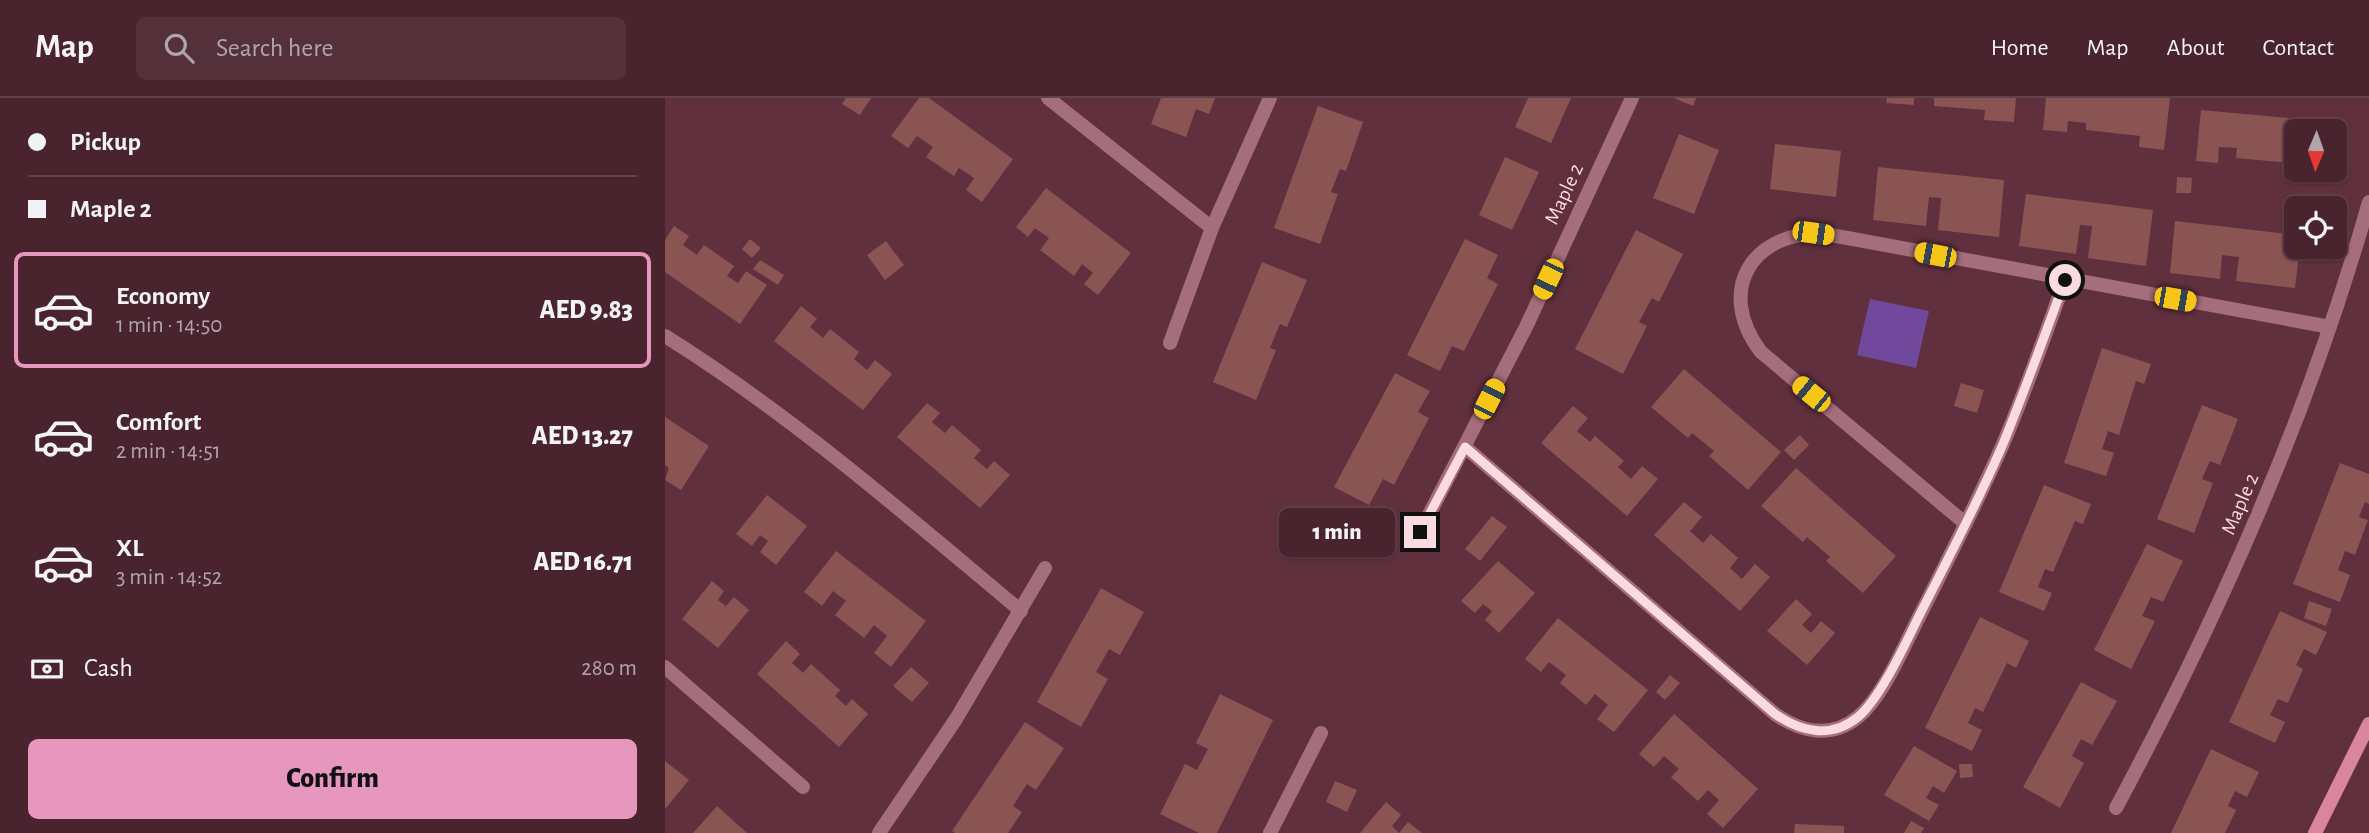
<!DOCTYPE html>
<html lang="en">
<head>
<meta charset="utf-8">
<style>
	body { margin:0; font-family:"Alegreya Sans",sans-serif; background:#53303a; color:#f1f3f6; height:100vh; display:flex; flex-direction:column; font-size:26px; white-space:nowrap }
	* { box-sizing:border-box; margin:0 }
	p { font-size:23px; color:#b1a4aa }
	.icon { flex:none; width:38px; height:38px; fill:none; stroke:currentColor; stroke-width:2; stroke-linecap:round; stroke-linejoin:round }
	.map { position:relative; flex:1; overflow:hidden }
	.details { display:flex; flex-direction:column; background:#49242e; width:665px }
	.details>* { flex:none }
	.guide { display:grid; align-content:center; height:154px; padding:0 28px; background:#49242e }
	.needle { width:46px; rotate:182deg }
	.fabs { position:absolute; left:1619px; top:21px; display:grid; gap:14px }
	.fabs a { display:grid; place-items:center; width:63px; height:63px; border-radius:10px; background:#49242e; box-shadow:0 2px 5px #0004,0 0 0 2px #61414a; font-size:35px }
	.end { position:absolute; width:32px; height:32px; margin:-16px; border:9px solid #fadbe1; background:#111; box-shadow:0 0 0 4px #111 }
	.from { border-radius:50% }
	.bubble { position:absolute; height:49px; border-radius:10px; background:#49242e; box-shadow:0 2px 5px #0004,0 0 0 2px #61414a; font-size:23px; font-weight:800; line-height:49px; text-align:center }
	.car { position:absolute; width:21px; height:42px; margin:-21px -10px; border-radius:9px; box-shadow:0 0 5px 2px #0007; background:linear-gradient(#f5c518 24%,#345 0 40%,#f5c518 0 76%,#345 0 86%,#f5c518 0) }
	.guide b { display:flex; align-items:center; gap:24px; height:66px; font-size:26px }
	.guide b+b { border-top:2px solid #61414a }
	.guide i { width:18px; height:18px; background:#f1f3f6 }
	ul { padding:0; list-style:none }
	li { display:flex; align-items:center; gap:21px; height:116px; margin:0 14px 10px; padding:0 14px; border:4px solid transparent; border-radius:10px }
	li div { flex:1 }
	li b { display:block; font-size:26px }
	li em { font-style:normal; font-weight:800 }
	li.active { border-color:#e797bd }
	li>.icon { width:63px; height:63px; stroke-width:1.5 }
	.pay { display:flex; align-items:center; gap:18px; height:77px; padding:0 28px; font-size:26px }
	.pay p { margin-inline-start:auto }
	.primary-button { display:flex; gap:14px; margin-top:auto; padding:14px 28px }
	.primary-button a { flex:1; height:80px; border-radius:10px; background:#e797bd; color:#111; font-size:28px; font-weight:800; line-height:80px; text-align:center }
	header { display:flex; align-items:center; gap:42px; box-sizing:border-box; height:98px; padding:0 35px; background:#49242e; border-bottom:2px solid #61414a }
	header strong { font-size:33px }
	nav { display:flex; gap:38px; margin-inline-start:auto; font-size:24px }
	.search { width:490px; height:63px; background:#53303a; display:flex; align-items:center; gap:18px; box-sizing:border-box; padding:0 24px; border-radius:10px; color:#b1a4aa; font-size:26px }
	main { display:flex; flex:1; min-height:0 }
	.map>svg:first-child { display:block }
	.green { fill:#70499d }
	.building { fill:#895451 }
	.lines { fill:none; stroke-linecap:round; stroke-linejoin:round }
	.street { stroke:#a56e7c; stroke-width:14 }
	.secondary { stroke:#db859c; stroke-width:14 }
	.route { stroke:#fadbe1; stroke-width:9 }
	.labels { text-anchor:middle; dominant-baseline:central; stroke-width:7; stroke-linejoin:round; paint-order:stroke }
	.street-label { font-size:21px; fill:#fadbe1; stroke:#61303e }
</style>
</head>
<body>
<header>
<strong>Map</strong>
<div class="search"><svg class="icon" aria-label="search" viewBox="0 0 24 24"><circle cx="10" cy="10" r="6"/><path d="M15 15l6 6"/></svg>Search here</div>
<nav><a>Home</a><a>Map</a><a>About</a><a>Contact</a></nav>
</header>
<main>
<section class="details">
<div class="guide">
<b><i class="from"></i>Pickup</b>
<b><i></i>Maple 2</b>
</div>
<ul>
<li class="active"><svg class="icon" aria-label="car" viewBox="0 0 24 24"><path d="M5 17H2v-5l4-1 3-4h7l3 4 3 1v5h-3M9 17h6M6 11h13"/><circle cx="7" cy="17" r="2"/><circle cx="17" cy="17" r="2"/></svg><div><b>Economy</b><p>1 min · 14:50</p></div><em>AED 9.83</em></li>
<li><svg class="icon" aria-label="car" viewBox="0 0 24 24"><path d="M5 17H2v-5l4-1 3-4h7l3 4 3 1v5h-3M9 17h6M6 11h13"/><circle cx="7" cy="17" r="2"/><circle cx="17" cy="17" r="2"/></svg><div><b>Comfort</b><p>2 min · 14:51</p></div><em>AED 13.27</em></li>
<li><svg class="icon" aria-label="car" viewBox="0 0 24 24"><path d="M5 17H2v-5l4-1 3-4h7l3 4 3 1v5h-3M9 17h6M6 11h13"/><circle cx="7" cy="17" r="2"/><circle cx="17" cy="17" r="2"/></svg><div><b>XL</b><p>3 min · 14:52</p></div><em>AED 16.71</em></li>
</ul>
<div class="pay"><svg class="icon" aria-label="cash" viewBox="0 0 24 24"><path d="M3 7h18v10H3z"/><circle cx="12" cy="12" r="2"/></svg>Cash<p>280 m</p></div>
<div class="primary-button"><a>Confirm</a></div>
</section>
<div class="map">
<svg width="1704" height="735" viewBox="0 0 1704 735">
	<rect width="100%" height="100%" fill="#61303e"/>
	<path class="green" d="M1205 201 1264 213 1251 270 1192 257Z"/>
	<path class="building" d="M181 0H206L195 17 177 6Z
		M254 0H264L348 61 317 104 301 92 309 80 294 70 289 78 261 59 268 49 252 38 243 50 226 38Z
		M496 0H550L544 16 531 11 521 39 486 26Z
		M863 0H906L886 45 850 29Z
		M1009 0H1031L1028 8Z
		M1222 0H1249V7L1221 5Z
		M1269 0H1351L1349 24 1319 22 1320 12 1269 8Z
		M1381 0H1505L1499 52 1474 49 1475 38 1421 32V25L1403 23 1402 34 1378 32Z
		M653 8 698 24 681 73 675 71 666 94 673 96 655 146 609 130Z
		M1536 12 1655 23 1654 33H1631V72H1651L1650 79 1626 77 1627 65 1571 60 1572 50 1554 49 1553 65 1531 63Z
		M1014 36 1054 52 1029 116 988 100Z
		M1110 46 1176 53 1171 99 1105 91Z
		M840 59 874 74 847 132 814 117Z
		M1213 69 1339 82 1334 139 1273 132 1276 100 1264 99 1261 128 1208 122Z
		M1512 79 1527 80 1526 95H1511Z
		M381 90 466 155 433 197 419 186 428 175 417 166 409 178 375 152 384 140 370 130 363 139 351 129Z
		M1361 96 1488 112 1481 168 1423 160 1427 128 1415 127 1411 156 1354 148Z
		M1510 123 1631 137V149H1635L1630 190 1571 183 1574 159 1557 157 1555 181 1505 175Z
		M9 128 24 138 18 147 32 157 39 147 69 168 62 178 73 185 81 173 102 187 75 226 0 174V142Z
		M971 132 1018 156 994 204 987 200 974 224 982 228 958 276 910 251Z
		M85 141 96 150 87 160 77 151Z
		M800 141 833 157 822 180 833 186 799 253 787 248 775 273 742 257Z
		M221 143 239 167 220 182 202 157Z
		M95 162 119 177 113 187 88 171Z
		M597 164 642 182 622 229 615 226 605 250 611 252 591 302 548 284Z
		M136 208 152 221 145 229 158 240 165 231 194 254 189 261 202 272 210 262 227 276 198 312 109 243Z
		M1437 250 1486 266 1479 286 1471 283 1454 337 1443 333 1437 351 1449 355 1441 378 1399 365Z
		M1019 271 1116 354 1083 392 1044 358 1049 353 1027 335 1023 340 986 309Z
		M730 275 765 293 753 314 764 320 729 387 718 381 704 407 669 389Z
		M1296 285 1319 292 1312 315 1289 308Z
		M262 305 275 315 267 324 280 335 287 327 316 352 309 360 322 371 329 363 345 377 315 410 232 339Z
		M1537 307 1573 321 1555 367 1545 363 1537 381 1548 385 1529 435 1492 421Z
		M908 308 923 320 912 333 925 344 930 338 959 363 953 369 966 381 977 368 993 381 962 418 876 345Z
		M0 319 44 348 16 392 0 382 4 370 0 367Z
		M1135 337 1144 347 1129 362 1119 352Z
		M1675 365 1704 376V406L1700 404 1694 419 1703 422 1690 457 1680 453 1673 472 1685 477 1675 504 1628 486Z
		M1131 370 1231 458 1198 495 1161 463 1165 459 1142 439 1138 444 1096 408Z
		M1379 387 1426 406 1418 426 1410 423 1388 474 1380 471 1373 489 1387 495 1379 513 1334 494Z
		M102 397 142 428 111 467 95 454 103 443 95 437 87 448 71 436Z
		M1019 404 1037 419 1025 433 1038 445 1046 436 1073 460 1065 470 1077 481 1090 466 1105 479 1075 513 989 437Z
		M827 418 842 429 815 463 800 451Z
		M1482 446 1518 463 1498 504 1486 499 1477 518 1490 523 1466 571 1429 552Z
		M171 453 261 523 226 569 209 555 222 538 209 527 199 540 170 517 181 503 168 493 157 508 139 494Z
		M833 463 870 495 834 535 820 522 827 513 818 506 810 515 796 503Z
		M47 483 59 493 53 502 61 508 69 499 84 512 53 550 17 521Z
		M436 490 479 514 455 557 444 551 431 574 443 581 416 629 372 604Z
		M1131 501 1147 516 1137 527 1146 535 1156 523 1170 535 1142 567 1102 533Z
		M1644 503 1667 511 1661 528 1639 520Z
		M1615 513 1662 534 1651 557 1639 551 1631 567 1638 571 1623 605 1613 601 1605 617 1620 624 1610 645 1564 624Z
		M1315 519 1364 543 1351 570 1342 565 1318 614 1310 610 1303 625 1317 632 1307 653 1260 630Z
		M893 520 983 592 949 634 932 621 943 607 930 596 921 607 895 585 901 577 884 564 876 574 860 561Z
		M121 543 135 556 127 565 138 575 146 566 175 592 170 598 181 608 187 601 203 616 174 649 92 576Z
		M246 569 264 585 247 604 228 588Z
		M1005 577 1015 585 1000 602 991 594Z
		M1416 584 1452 603 1427 647 1416 641 1407 658 1419 665 1395 710 1358 689Z
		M555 596 608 622 552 735H534L495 716 520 666 532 672 543 651 531 645Z
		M1009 616 1093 691 1058 730 1042 716 1054 702 1043 692 1033 703 1006 679 1014 671 999 658 989 669 974 656Z
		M360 624 399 650 371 692 362 686 348 708 357 714 343 735H290L287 733Z
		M1249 648 1292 673 1279 695 1268 688 1261 700 1274 707 1264 723 1219 697Z
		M1546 651 1594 674 1582 699 1570 693 1563 708 1571 712 1560 735H1506Z
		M0 663 24 682 0 711Z
		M1294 666H1307L1308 679 1295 680Z
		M670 683 692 692 682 714 661 704Z
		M721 704 736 717 727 728 734 735 743 724 757 735H695Z
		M52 708 82 735H28Z
		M1246 723 1259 730 1256 735H1239Z
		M1130 726 1179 728V735H1129Z"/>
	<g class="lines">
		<path class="street" d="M383 0 547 130
			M0 238C128 318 241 417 356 513
			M505 245 547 130 605 0
			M800 349 1110 616C1136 634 1166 641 1193 619 1218 599 1239 548 1254 519 1283 462 1312 405 1338 346 1361 292 1380 237 1400 182
			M1301 426 1096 254C1048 191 1090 128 1166 137L1665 229
			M755 434 861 229 967 0
			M0 569 138 689
			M1451 710C1555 516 1644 316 1704 104
			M214 735 291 621 380 470
			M605 735 656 635"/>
		<path class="secondary" d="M1650 735 1704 626"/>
	</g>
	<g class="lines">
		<path class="route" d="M755 434 800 349 1110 616C1136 634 1166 641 1193 619 1216 600 1242 542 1256 514 1284 459 1313 404 1338 346 1360 292 1380 237 1400 182"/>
	</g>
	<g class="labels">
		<g class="street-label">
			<text transform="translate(899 96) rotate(-65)">Maple 2</text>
			<text transform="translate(1575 406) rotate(-67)">Maple 2</text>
		</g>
	</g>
</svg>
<div class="fabs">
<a><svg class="needle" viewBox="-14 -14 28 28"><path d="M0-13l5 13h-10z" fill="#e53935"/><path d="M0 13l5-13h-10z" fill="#b1a4aa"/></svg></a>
<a><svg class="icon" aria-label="locate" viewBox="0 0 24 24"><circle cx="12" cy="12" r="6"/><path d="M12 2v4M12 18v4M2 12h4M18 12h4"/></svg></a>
</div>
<i class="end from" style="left:1400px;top:182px"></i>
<i class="end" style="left:755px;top:434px"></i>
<div class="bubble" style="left:614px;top:410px;width:116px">1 min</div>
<i class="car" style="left:1148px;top:135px;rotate:98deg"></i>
<i class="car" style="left:1270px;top:157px;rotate:281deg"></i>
<i class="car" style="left:883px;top:181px;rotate:205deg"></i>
<i class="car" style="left:1510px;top:201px;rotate:100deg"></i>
<i class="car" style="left:1146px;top:296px;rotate:309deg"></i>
<i class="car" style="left:824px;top:301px;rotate:27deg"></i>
</div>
</main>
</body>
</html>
